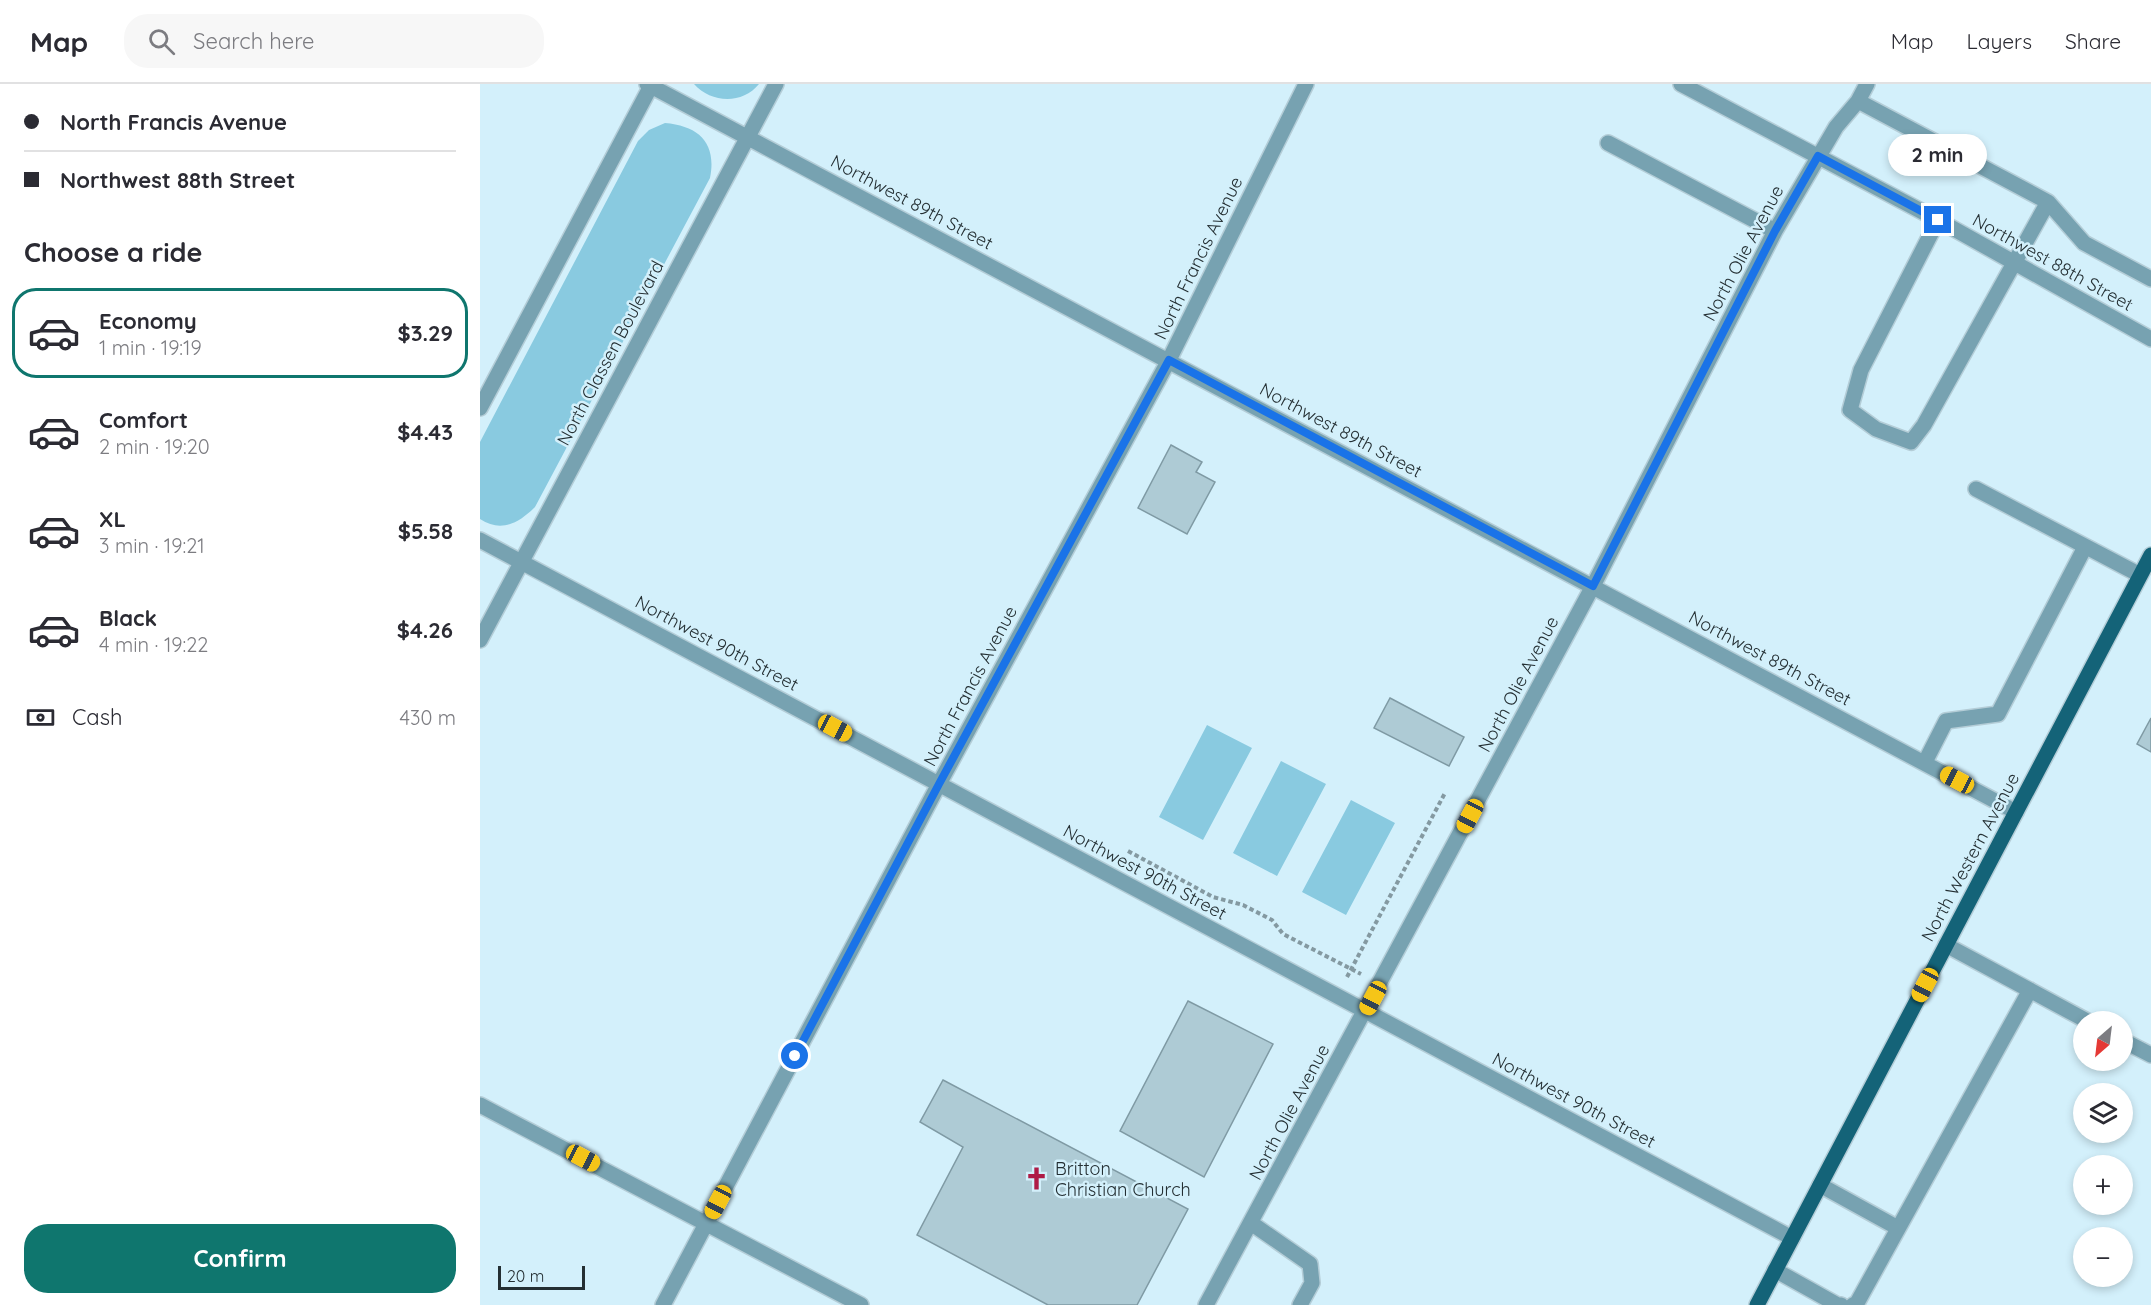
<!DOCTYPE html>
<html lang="en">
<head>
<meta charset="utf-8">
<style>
	body { margin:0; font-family:Quicksand,sans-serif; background:#f7f7f7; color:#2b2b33; height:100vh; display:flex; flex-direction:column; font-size:22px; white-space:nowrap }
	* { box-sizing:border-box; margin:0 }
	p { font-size:20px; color:#7c7c81 }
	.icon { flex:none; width:33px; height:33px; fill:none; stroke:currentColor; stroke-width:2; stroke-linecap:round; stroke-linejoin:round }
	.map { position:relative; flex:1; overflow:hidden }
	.details { display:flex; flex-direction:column; background:#fff; width:480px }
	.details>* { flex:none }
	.banner { display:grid; align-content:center; height:132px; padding:0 24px; background:#fff }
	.needle { width:39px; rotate:208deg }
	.tools { position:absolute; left:1593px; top:927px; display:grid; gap:12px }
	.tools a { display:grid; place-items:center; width:60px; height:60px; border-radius:50%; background:#fff; box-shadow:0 3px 9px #0003; font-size:30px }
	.scale { position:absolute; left:18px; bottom:15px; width:87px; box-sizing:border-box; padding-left:6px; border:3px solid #242f33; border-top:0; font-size:16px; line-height:21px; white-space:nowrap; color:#242f33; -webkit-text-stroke:4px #d3f0fb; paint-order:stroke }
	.end { position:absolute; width:27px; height:27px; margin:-14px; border:8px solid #1a73e8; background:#fff; box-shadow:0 0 0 3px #fff }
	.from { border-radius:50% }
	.bubble { position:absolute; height:42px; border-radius:21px; background:#fff; box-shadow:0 3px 9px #0003; font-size:20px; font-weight:800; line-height:42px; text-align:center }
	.car { position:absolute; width:18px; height:36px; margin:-18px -9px; border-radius:8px; box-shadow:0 0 4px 2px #0007; background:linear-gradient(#f5c518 24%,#345 0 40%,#f5c518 0 76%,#345 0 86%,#f5c518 0) }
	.banner b { display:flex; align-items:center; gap:21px; height:57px; font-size:22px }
	.banner b+b { border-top:2px solid #e1e1e2 }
	.banner i { width:15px; height:15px; background:#2b2b33 }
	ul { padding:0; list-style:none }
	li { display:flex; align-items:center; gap:18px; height:90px; margin:0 12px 9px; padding:0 12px; border:3px solid transparent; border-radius:24px }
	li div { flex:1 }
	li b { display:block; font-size:22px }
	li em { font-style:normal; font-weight:800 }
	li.on { border-color:#0f766e }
	li>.icon { width:54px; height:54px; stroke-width:1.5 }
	h2 { padding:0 24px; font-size:27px; line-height:72px }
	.pay { display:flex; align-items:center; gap:15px; height:66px; padding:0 24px; font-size:22px }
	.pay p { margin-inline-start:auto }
	.cta { display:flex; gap:12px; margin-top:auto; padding:12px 24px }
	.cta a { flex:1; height:69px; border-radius:24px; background:#0f766e; color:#fff; font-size:24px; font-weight:800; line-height:69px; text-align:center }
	header { display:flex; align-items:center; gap:36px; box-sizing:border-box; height:84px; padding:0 30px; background:#fff; border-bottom:2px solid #e1e1e2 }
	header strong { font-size:28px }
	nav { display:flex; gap:33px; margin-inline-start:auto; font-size:21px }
	.search { width:420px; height:54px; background:#f7f7f7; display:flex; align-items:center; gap:15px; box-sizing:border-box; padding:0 21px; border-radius:24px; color:#7c7c81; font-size:22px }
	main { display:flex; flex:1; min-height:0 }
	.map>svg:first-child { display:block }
	.green { fill:#89cae0 }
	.building { fill:#aecbd5; stroke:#7f9aa4; stroke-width:1.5 }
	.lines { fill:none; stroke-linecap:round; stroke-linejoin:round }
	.minor-casing { stroke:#b4cdd7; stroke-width:18 }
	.major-casing { stroke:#b4cdd7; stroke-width:18 }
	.path { stroke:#8499a1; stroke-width:4; stroke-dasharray:4.5 3; stroke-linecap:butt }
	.minor { stroke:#77a2b1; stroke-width:15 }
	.major { stroke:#146378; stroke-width:15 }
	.route { stroke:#1a73e8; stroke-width:8 }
	.labels { text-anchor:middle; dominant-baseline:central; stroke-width:5; stroke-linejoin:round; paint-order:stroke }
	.street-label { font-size:18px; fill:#242f33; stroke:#d3f0fb }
	.poi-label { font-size:18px; fill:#242f33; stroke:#d3f0fb; text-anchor:start }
</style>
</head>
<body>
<header>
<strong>Map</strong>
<div class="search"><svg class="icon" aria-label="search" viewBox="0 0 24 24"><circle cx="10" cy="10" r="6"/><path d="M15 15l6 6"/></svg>Search here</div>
<nav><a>Map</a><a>Layers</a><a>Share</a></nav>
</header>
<main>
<section class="details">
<div class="banner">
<b><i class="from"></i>North Francis Avenue</b>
<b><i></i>Northwest 88th Street</b>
</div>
<h2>Choose a ride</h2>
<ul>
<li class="on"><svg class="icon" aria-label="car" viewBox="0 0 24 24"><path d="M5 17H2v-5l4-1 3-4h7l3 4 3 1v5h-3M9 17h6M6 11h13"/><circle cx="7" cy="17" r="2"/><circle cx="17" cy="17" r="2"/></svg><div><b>Economy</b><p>1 min · 19:19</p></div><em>$3.29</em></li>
<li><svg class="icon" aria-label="car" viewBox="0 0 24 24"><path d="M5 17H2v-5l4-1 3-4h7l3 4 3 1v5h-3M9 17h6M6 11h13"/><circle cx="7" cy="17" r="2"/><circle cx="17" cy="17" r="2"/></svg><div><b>Comfort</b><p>2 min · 19:20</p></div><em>$4.43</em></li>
<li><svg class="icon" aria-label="car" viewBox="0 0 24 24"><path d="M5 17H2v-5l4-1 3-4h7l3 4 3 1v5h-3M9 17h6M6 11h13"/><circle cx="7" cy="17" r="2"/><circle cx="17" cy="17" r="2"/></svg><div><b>XL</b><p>3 min · 19:21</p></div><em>$5.58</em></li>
<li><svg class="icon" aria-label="car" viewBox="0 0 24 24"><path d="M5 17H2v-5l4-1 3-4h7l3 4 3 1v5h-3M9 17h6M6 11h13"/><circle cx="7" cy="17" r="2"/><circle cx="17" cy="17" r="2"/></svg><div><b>Black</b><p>4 min · 19:22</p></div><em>$4.26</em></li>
</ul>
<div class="pay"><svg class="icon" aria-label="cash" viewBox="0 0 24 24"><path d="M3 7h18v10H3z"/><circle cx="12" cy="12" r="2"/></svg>Cash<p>430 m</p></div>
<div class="cta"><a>Confirm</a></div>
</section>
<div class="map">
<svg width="1671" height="1221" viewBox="0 0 1671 1221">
	<rect width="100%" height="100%" fill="#d3f0fb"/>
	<path class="green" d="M214 0H279C262 21 231 19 214 0Z
		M185 39C219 42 237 59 230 94L55 423C39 439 21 449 0 435V358L158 57 169 46Z
		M727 641 772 664 723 756 679 733Z
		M801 677 846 700 797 792 753 769Z
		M871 716 915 739 866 831 822 808Z"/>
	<path class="building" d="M691 361 722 378 716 388 735 398 707 450 658 424Z
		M910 614 984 653 969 682 894 644Z
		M1671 634V668L1657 660Z
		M708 917 793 960 724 1093 640 1047Z
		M463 996 708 1125 657 1221H568L437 1151 483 1063 440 1038Z"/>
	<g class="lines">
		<defs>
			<path id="minor" d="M167 0 1536 728
				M1201 0 1458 136 1671 255
				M1378 17 1568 118 1604 159 1671 195
				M1128 59 1295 147
				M1458 136 1381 286 1370 326 1396 345 1431 358 1444 341 1568 118
				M0 324 172 0
				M1496 405 1660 491
				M0 456 1312 1154
				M0 556 296 0
				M1445 678 1466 637 1518 630 1605 463
				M1466 861 1609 938
				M1642 956 1671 971
				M0 1021 381 1221
				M1340 1101 1418 1144
				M771 1139 830 1180 832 1199 820 1221
				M1295 1186 1356 1220 1361 1221
				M183 1221 459 700 689 276 826 0
				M726 1221 1113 502 1295 147 1356 43 1378 17 1387 0
				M1373 1221 1377 1219 1550 906"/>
			<path id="major" d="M1277 1221 1671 471"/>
		</defs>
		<use href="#minor" class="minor-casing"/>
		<use href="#major" class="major-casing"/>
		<path class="path" d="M648 767 733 813 763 821 792 836 803 850 881 890
			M867 893 965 709"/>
		<use href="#minor" class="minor"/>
		<use href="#major" class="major"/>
	</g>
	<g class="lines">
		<path class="route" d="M315 972 459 700 689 276 1113 502 1295 147 1338 72 1458 136"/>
	</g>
	<defs>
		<symbol id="church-bare" viewBox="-9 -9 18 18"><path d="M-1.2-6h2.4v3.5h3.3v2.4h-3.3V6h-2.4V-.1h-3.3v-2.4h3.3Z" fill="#ae1b46" stroke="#d3f0fb" stroke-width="2.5" paint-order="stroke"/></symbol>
	</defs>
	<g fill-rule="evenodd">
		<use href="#church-bare" x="540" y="1078" width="33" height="33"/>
	</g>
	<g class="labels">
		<g class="street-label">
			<text transform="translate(432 118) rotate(28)">Northwest 89th Street</text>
			<text transform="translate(1263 169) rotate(-62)">North Olie Avenue</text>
			<text transform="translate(718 174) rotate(-64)">North Francis Avenue</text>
			<text transform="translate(1573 178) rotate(29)">Northwest 88th Street</text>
			<text transform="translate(130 269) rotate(-62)">North Classen Boulevard</text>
			<text transform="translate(861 346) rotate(28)">Northwest 89th Street</text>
			<text transform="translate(237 559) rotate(28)">Northwest 90th Street</text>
			<text transform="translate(1290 574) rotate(28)">Northwest 89th Street</text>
			<text transform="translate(1038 600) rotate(-62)">North Olie Avenue</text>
			<text transform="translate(490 602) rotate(-62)">North Francis Avenue</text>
			<text transform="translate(1490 773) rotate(-62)">North Western Avenue</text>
			<text transform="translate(665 788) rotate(28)">Northwest 90th Street</text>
			<text transform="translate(1094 1016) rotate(28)">Northwest 90th Street</text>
			<text transform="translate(809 1028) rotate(-62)">North Olie Avenue</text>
		</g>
		<g class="poi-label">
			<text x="575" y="1084">Britton<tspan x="575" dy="21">Christian Church</tspan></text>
		</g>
	</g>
</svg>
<div class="tools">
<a><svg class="needle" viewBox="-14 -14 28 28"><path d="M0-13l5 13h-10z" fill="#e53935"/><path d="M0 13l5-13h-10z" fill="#7c7c81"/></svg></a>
<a><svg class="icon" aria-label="layers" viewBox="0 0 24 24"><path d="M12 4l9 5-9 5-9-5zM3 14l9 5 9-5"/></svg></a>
<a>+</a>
<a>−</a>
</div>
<div class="scale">20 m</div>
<i class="end from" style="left:315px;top:972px"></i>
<i class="end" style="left:1458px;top:136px"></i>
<div class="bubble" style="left:1408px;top:50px;width:99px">2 min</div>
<i class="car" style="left:355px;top:644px;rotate:118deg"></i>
<i class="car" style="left:1477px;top:696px;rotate:298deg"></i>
<i class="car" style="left:990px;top:732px;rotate:208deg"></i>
<i class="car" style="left:1445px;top:901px;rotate:208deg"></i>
<i class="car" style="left:893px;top:914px;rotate:208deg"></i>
<i class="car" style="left:103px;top:1074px;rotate:118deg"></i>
<i class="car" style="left:238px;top:1118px;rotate:208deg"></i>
</div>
</main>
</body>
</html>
